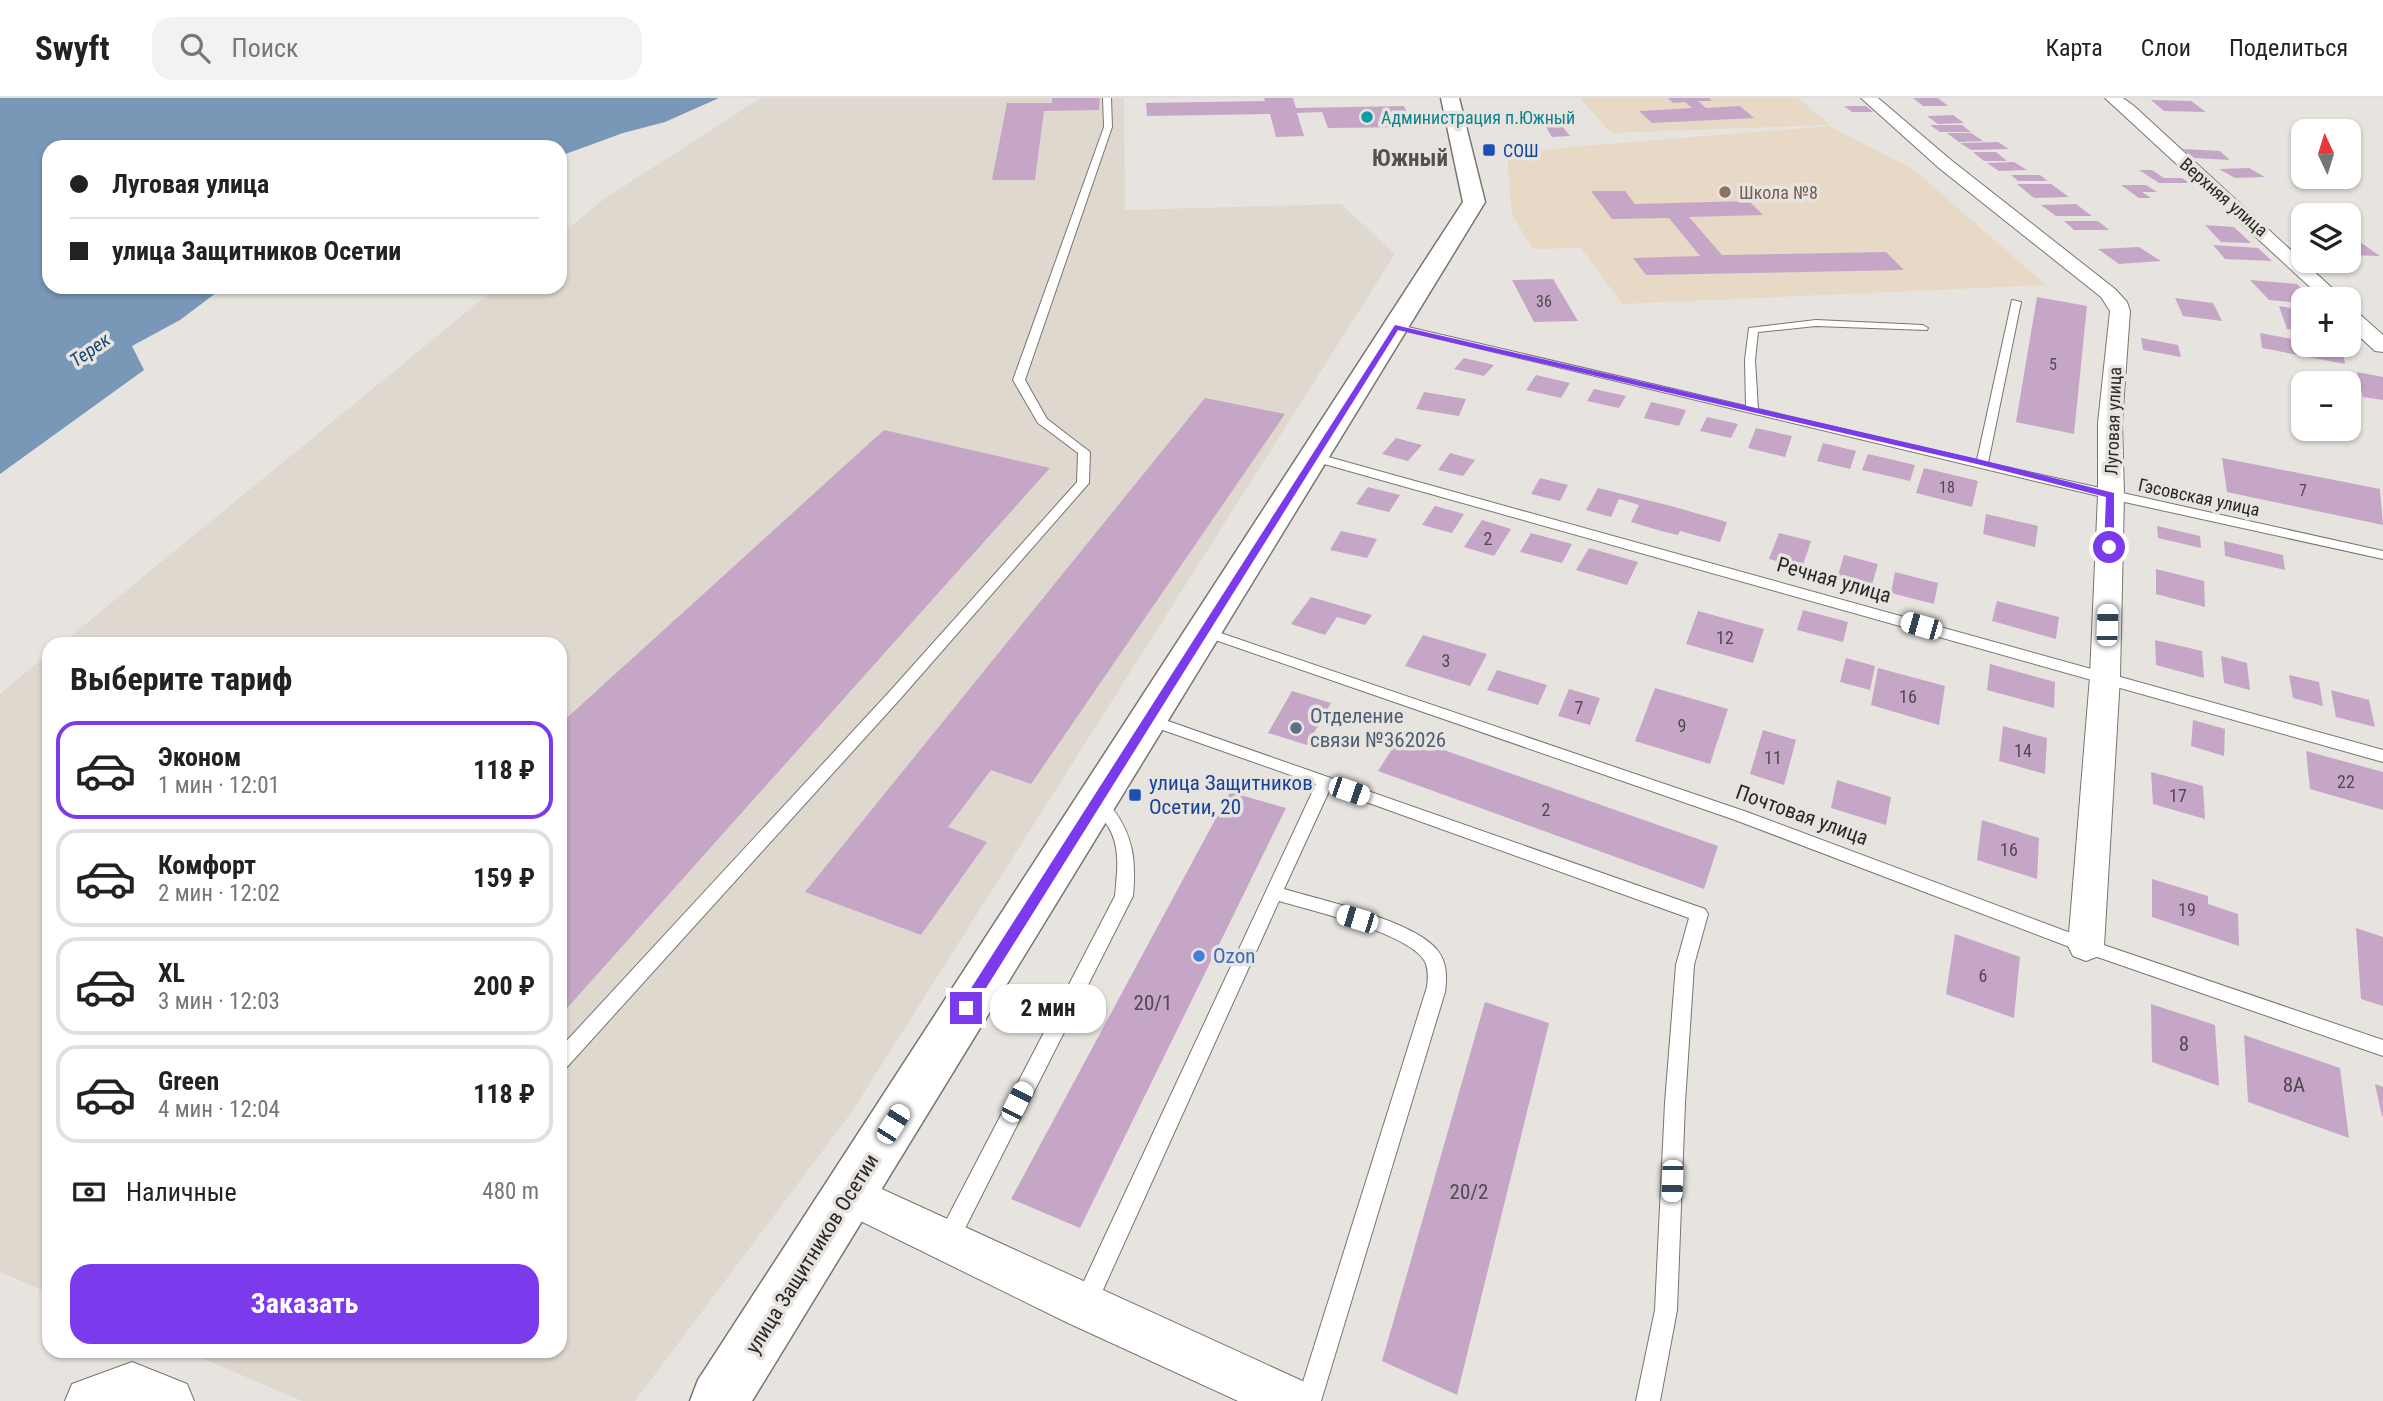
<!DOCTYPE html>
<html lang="ru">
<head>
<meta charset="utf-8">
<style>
	body { margin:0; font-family:"Roboto Condensed",sans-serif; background:#f2f2f2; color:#222; height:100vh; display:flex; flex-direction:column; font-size:26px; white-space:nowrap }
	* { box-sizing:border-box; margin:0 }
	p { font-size:23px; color:#767676 }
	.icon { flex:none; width:38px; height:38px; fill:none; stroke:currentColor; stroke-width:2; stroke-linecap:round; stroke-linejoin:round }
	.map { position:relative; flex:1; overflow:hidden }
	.sheet { position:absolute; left:42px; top:539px; width:525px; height:721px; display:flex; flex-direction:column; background:#fff; border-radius:21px; box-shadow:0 2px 5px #0004 }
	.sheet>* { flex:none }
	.guide { position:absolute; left:42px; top:42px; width:525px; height:154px; border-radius:21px; box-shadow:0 2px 5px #0004; display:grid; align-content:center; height:154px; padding:0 28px; background:#fff }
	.needle { width:46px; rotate:356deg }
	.controls { position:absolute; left:2291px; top:21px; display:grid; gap:14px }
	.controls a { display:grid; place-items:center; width:70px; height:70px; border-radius:14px; background:#fff; box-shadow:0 2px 5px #0004; font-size:35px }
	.end { position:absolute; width:32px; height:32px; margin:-16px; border:9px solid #7c3aed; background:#fff; box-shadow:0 0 0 4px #fff }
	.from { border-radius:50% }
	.bubble { position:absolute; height:49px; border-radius:21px; background:#fff; box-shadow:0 2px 5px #0004; font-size:23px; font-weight:700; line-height:49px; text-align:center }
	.car { position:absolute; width:21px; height:42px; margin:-21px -10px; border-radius:9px; box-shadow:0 0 5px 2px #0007; background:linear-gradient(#fff 24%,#345 0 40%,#fff 0 76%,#345 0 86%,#fff 0) }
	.guide b { display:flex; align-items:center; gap:24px; height:66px; font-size:26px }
	.guide b+b { border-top:2px solid #e0e0e0 }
	.guide i { width:18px; height:18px; background:#222 }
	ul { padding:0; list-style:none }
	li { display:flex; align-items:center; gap:21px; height:98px; margin:0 14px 10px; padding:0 14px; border:4px solid #e0e0e0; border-radius:21px }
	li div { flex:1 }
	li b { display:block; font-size:26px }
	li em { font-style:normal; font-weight:700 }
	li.current { border-color:#7c3aed }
	li>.icon { width:63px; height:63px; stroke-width:1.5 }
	h2 { padding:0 28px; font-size:32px; line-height:84px }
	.pay { display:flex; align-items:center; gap:18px; height:77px; padding:0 28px; font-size:26px }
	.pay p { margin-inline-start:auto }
	.primary-button { display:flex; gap:14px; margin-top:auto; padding:14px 28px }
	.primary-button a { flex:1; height:80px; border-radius:21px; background:#7c3aed; color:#fff; font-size:28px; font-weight:700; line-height:80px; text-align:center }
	header { display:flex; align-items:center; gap:42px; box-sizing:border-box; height:98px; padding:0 35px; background:#fff; border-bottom:2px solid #e0e0e0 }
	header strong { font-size:33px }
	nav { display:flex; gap:38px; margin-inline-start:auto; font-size:24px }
	.search { width:490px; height:63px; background:#f2f2f2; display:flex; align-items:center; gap:18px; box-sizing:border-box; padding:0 24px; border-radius:21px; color:#767676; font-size:26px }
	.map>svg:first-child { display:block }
	.built { fill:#dfd8ce }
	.education { fill:#e7d9c5 }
	.water { fill:#7997b7 }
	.building { fill:#c6a6c7 }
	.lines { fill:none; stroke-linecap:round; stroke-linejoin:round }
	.service-casing { stroke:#787571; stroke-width:2 }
	.minor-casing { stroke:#787571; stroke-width:2 }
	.tertiary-casing { stroke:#787571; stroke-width:3 }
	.service { fill:#fff; fill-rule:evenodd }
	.minor { fill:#fff; fill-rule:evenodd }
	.tertiary { fill:#fff; fill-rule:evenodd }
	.route { fill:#7c3aed }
	.culture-dot { fill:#0f9aa8; stroke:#e7e4df; stroke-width:2.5 }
	.transit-dot { fill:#1a4fb4; stroke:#e7e4df; stroke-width:2.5 }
	.education-dot { fill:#8d6e63; stroke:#e7e4df; stroke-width:2.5 }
	.service-dot { fill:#5c6f8a; stroke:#e7e4df; stroke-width:2.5 }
	.shop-dot { fill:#3f7fe0; stroke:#e7e4df; stroke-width:2.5 }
	.labels { text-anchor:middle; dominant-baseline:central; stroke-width:7; stroke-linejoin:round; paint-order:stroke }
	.far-number-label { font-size:16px; fill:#524850 }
	.far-culture-label { font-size:18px; fill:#0d838f; stroke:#e7e4df; text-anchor:start }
	.far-transit-label { font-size:18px; fill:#164399; stroke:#e7e4df; text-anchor:start }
	.far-education-label { font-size:18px; fill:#785e54; stroke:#e7e4df; text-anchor:start }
	.far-street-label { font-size:18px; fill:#2b2928; stroke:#e7e4df }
	.number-label { font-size:18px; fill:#524850 }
	.far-water-label { font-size:19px; font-style:italic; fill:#184671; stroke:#e7e4df }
	.street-label { font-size:21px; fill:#2b2928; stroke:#e7e4df }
	.service-label { font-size:21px; fill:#4e5e75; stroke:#e7e4df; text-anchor:start }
	.transit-label { font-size:21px; fill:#164399; stroke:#e7e4df; text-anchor:start }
	.shop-label { font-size:21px; fill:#366cbe; stroke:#e7e4df; text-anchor:start }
	.near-number-label { font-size:21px; fill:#524850 }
	.far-district-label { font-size:23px; font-weight:bold; fill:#54514d; stroke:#e7e4df }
</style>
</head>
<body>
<header>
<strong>Swyft</strong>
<div class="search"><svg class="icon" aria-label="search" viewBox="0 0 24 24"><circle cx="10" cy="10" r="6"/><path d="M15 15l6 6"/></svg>Поиск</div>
<nav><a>Карта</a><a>Слои</a><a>Поделиться</a></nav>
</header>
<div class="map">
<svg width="2383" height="1303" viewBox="0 0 2383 1303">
	<rect width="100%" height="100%" fill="#e7e4df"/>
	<path class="built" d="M761 0H1124L1125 112 1341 106 1395 156 851 1015 635 1303H302L185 1253H560V546H61L497 189H560V137L604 101Z
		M49 555V1195L0 1174V596Z"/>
	<path class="education" d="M1580 0H1798L1830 27 1611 35Z
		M1829 28 1913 71 2046 187 1622 206 1581 150 1533 151 1512 117 1507 57 1571 49Z"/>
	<path class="water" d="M0 0H719L665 24 623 35 560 58V49H49V189H224L180 222 132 248 144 272 0 376Z"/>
	<path class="building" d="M1052 0H1100L1099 12 1044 13 1035 82H992L1007 5H1052Z
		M1264 0H1293L1296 10 1404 8 1414 29 1328 30 1322 14 1297 15 1304 38 1276 39 1270 16 1147 18 1146 5 1265 3Z
		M1668 0H1709L1712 3H1698L1706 10 1740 8 1754 20 1652 25 1639 13 1692 10 1685 4 1673 5Z
		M1913 0H1938L1948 8H1923Z
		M2151 2 2191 3 2206 14 2164 13Z
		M1844 8H1866L1873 14H1852Z
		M1953 17 1964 25 1938 26 1927 18Z
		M1930 27H1962L1971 34H1940Z
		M1546 29H1563L1570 38 1552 39Z
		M1947 35H1971L1983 43 1959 44Z
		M1998 44 2009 51 1971 52 1960 45Z
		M2183 51 2220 53 2230 62 2193 60Z
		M1973 54H1996L2007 63H1984Z
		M2014 64 2027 72 1999 73 1987 65Z
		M2249 70 2265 79 2235 80 2219 71Z
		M2139 72H2152L2164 80H2182L2190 85H2159Z
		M2011 77H2040L2048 83H2018Z
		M2017 86H2051L2069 99 2034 100Z
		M2121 87H2146L2157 94H2142L2151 100H2139Z
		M1591 93H1625L1635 106 1749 103 1763 117 1689 119 1722 157 1886 154 1904 172 1646 177 1633 160 1700 158 1669 120 1612 121Z
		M2076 106 2092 118H2056L2041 107Z
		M2064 123H2098L2109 132H2074Z
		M2205 127 2234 129 2251 145 2221 144Z
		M2348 144H2360L2380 158 2348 157Z
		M2213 147 2258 150 2272 163 2225 161Z
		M2139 149 2161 163 2119 166 2098 151Z
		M1553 181 1578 223 1534 224 1512 182Z
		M2250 182 2297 186 2312 201H2303V205L2269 202Z
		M2037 199 2087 208 2074 336 2016 324Z
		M2175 200 2213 205 2222 223 2183 218Z
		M2279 208 2303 212V233L2287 231Z
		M2260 235 2303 243V247L2342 250 2345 266 2262 250Z
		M2141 240 2178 247 2181 259 2143 252Z
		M1464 260 1494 267 1484 278 1454 271Z
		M2357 274 2383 279V302L2363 299Z
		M1536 277 1570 285 1561 300 1526 292Z
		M1594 291 1626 298 1619 310 1587 303Z
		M1424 294 1466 301 1459 318 1416 311Z
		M1205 300 1285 316 1031 686 991 672 948 729 987 744 921 837 805 794Z
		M1651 304 1686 312 1679 328 1644 320Z
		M1707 319 1738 326 1731 340 1700 333Z
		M1756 330 1792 338 1785 359 1748 350Z
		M884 332 1050 370 560 918V626Z
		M1396 340 1422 347 1408 363 1382 356Z
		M1823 345 1856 353 1850 371 1817 363Z
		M1450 355 1475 362 1463 378 1438 372Z
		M1868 356 1915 367 1910 383 1862 372Z
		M2222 360 2380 391 2383 427 2227 394Z
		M1924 370 1978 383 1972 409 1916 395Z
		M1540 380 1568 387 1560 403 1531 396Z
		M1368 389 1400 397 1389 414 1356 406Z
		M1598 390 1671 408 1727 424 1720 444 1680 433 1678 437 1661 433 1631 424 1639 407 1619 401 1611 419 1586 412Z
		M1435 408 1464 416 1452 435 1422 427Z
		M1986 416 2038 428 2035 449 1983 436Z
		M1482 422 1511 431 1494 458 1464 449Z
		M2157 428 2200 438 2201 450 2158 440Z
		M1341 433 1377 441 1367 460 1330 452Z
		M1531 435 1572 446 1562 465 1520 454Z
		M1779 435 1811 443 1802 470 1769 461Z
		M2224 443 2283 457 2285 472 2225 458Z
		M1589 450 1638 464 1627 487 1576 472Z
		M1844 457 1878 466 1871 490 1837 481Z
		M2156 471 2204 483 2205 509 2156 496Z
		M1895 474 1938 485 1934 506 1891 495Z
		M1311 499 1372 517 1365 527 1337 519 1325 537 1291 526Z
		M1997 503 2059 519 2056 541 1992 523Z
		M1803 512 1848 524 1843 544 1797 532Z
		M1698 513 1764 531 1753 565 1686 546Z
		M1423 537 1487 556 1470 588 1405 568Z
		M2155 542 2202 553 2204 580 2156 567Z
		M2221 558 2247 565 2250 592 2224 585Z
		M1846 560 1875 568 1870 592 1840 584Z
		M1990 566 2055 584 2054 610 1987 592Z
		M1878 570 1945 588 1939 627 1871 607Z
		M1497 572 1547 587 1538 607 1487 592Z
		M2289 577 2319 584 2323 608 2293 600Z
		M1655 590 1728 611 1710 666 1635 643Z
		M1569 591 1600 600 1590 627 1558 618Z
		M2331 592 2369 602 2375 629 2336 619Z
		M1292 593 1331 605 1307 647 1268 635Z
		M2193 622 2225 631 2224 658 2191 648Z
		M2003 628 2047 640 2045 676 1999 663Z
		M1763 632 1796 642 1784 687 1750 676Z
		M1401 637 1718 748 1704 791 1378 673Z
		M2306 653 2383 674V712L2310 691Z
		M2151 674 2203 688 2205 721 2153 706Z
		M1837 682 1891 699 1886 727 1831 710Z
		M1230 694 1286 710 1080 1130 1011 1101Z
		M1982 722 2039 740 2037 781 1977 762Z
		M2152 781 2208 798V806L2238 816 2239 848 2152 819Z
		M2356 830 2383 839V908L2361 901Z
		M1955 836 2020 859 2014 920 1946 896Z
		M1485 904 1549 925 1457 1297 1382 1263Z
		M2151 906 2215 927 2219 988 2152 964Z
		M2244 937 2340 970 2349 1040 2248 1004Z
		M2375 986 2383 989V1018H2382Z"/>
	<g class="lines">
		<defs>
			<path id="service" d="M1103 0H1111L1112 29 1025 282 1047 321 1090 354 1089 385 901 600 567 969 560 971V950L891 592 1077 384 1078 355 1038 325 1013 282 1104 29Z
				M2012 202 2021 204 1988 365 2383 453V461L2111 401 1390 229 1395 226 1746 308 1745 262 1749 230 1816 222 1923 227 1928 230 1927 232 1816 228 1758 234 1755 262 1758 311 1977 362Z
				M1314 355 2383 652V664L1310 362V356Z
				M1203 529 1747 714 2092 843 2383 942V958L2080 853 1735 722 1198 536 1196 533 1198 530Z
				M1148 616 1705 811 1708 816 1694 867 1685 1005 1677 1212 1660 1303H1636L1655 1212 1665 1005 1676 867 1689 820 1330 691 1284 791C1321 802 1416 823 1438 853 1447 865 1447 879 1445 894L1321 1303H1297L1427 889C1428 881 1429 870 1424 862 1406 834 1312 813 1279 803L1093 1214 1085 1217 1077 1214 1074 1206 1077 1198 1316 686 1143 625 1140 621 1143 617Z
				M1097 696C1105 698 1108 705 1113 711 1134 739 1136 764 1133 798L955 1150 947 1154 939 1150 936 1143 939 1136 1115 798C1117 775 1121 751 1109 730 1103 720 1095 712 1089 702L1091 698Z"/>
			<path id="minor" d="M1861 0H1878L1951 62 2115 191 2127 204 2130 213 2122 325 2124 397 2120 579 2104 848 2099 858 2086 863 2073 858 2068 848 2090 579 2098 397V325L2110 213 2101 199 1939 70Z
				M2105 0H2123L2134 8 2344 201H2323Z
				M2348 210 2355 212 2383 237V254L2375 253 2348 228Z
				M849 1076 1309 1286 1316 1303H1238L1068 1225 834 1110 828 1096 834 1082Z
				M132 1264 187 1286 194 1303H65L72 1286Z"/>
			<path id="tertiary" d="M1441 0H1459L1485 104 752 1303H690L698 1282 1463 104Z"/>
		</defs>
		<use href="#service" class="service-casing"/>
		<use href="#minor" class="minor-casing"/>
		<use href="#tertiary" class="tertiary-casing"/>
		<use href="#service" class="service"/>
		<use href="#minor" class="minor"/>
		<use href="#tertiary" class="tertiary"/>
	</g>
	<path class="route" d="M1395 227 1982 362 2114 395V449L2109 452 2104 449 2106 399 1981 367 1398 232 971 914H961V906Z"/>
	<circle class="culture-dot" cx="1367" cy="19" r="7"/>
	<g class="transit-dot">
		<rect x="1482" y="45" width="14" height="14" rx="3.5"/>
		<rect x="1128" y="690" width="14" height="14" rx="3.5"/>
	</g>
	<circle class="education-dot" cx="1725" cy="94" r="7"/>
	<circle class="service-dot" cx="1296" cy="630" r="7"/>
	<circle class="shop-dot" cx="1199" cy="858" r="7"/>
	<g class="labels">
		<g class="far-number-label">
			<text x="1544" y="203">36</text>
			<text x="2053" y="266">5</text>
			<text x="1947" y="389">18</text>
			<text x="2303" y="392">7</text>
		</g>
		<g class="far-culture-label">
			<text x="1381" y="19">Администрация п.Южный</text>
		</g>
		<g class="far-transit-label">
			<text x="1503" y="52">СОШ</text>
		</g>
		<g class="far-education-label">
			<text x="1739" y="94">Школа №8</text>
		</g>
		<g class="far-street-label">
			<text transform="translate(2224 99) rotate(41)">Верхняя улица</text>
			<text transform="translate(2113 323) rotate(-88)">Луговая улица</text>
			<text transform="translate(2199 399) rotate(12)">Гэсовская улица</text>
		</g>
		<g class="number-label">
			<text x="1488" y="440">2</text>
			<text x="1725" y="539">12</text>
			<text x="1446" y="562">3</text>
			<text x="1908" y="598">16</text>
			<text x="1579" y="609">7</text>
			<text x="1682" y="627">9</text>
			<text x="2023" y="652">14</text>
			<text x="1773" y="659">11</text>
			<text x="2346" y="683">22</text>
			<text x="2178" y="697">17</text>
			<text x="1546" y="711">2</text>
			<text x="2009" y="751">16</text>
			<text x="2187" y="811">19</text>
			<text x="1983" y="877">6</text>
		</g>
		<g class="far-water-label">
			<text transform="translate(90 252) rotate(-35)">Терек</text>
		</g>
		<g class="street-label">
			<text transform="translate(1834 482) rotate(16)">Речная улица</text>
			<text transform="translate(1802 717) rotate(20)">Почтовая улица</text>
			<text transform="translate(812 1156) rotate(-58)">улица Защитников Осетии</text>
		</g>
		<g class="service-label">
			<text x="1310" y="618">Отделение<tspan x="1310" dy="24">связи №362026</tspan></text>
		</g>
		<g class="transit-label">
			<text x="1149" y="685">улица Защитников<tspan x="1149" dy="24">Осетии, 20</tspan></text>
		</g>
		<g class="shop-label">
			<text x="1213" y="858">Ozon</text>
		</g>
		<g class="near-number-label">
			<text x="1153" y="905">20/1</text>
			<text x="2184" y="946">8</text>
			<text x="2294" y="987">8А</text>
			<text x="1469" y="1094">20/2</text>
		</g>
		<g class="far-district-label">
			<text x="1410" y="60">Южный</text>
		</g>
	</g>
</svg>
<div class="controls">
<a><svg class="needle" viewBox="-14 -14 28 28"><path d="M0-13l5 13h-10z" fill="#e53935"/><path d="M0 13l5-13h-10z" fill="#767676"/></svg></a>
<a><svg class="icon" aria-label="layers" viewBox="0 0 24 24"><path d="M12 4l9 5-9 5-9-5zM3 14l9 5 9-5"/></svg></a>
<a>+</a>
<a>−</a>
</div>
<i class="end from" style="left:2109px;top:449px"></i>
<i class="end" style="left:966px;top:910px"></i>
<div class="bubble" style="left:990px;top:886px;width:116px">2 мин</div>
<i class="car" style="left:2107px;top:527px;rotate:2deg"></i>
<i class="car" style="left:1921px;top:528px;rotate:286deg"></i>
<i class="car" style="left:1349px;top:693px;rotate:109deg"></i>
<i class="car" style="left:1357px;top:821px;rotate:287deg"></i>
<i class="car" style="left:1017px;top:1004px;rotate:27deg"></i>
<i class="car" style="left:893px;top:1026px;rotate:32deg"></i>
<i class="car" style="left:1672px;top:1083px;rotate:182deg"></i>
<div class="guide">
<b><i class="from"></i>Луговая улица</b>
<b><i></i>улица Защитников Осетии</b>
</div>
<section class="sheet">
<h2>Выберите тариф</h2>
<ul>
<li class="current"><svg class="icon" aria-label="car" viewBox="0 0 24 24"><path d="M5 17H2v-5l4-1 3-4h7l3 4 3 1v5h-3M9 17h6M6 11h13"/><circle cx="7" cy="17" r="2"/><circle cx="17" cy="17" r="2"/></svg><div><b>Эконом</b><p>1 мин · 12:01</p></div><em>118 ₽</em></li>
<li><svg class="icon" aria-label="car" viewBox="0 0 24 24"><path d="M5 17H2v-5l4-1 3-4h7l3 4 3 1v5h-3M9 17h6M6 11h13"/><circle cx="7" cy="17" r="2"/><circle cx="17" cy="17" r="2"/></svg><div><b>Комфорт</b><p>2 мин · 12:02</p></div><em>159 ₽</em></li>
<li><svg class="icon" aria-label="car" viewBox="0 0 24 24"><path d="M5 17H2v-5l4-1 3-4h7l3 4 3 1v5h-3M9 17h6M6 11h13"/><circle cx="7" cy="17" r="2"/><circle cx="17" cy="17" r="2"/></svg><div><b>XL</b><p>3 мин · 12:03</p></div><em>200 ₽</em></li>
<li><svg class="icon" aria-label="car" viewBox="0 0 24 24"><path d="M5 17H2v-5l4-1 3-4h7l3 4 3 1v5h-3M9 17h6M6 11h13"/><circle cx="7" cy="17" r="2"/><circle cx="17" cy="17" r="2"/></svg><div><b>Green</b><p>4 мин · 12:04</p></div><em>118 ₽</em></li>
</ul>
<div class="pay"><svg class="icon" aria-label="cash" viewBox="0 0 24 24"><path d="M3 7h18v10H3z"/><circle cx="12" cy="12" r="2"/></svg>Наличные<p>480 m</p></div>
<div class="primary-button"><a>Заказать</a></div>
</section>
</div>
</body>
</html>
